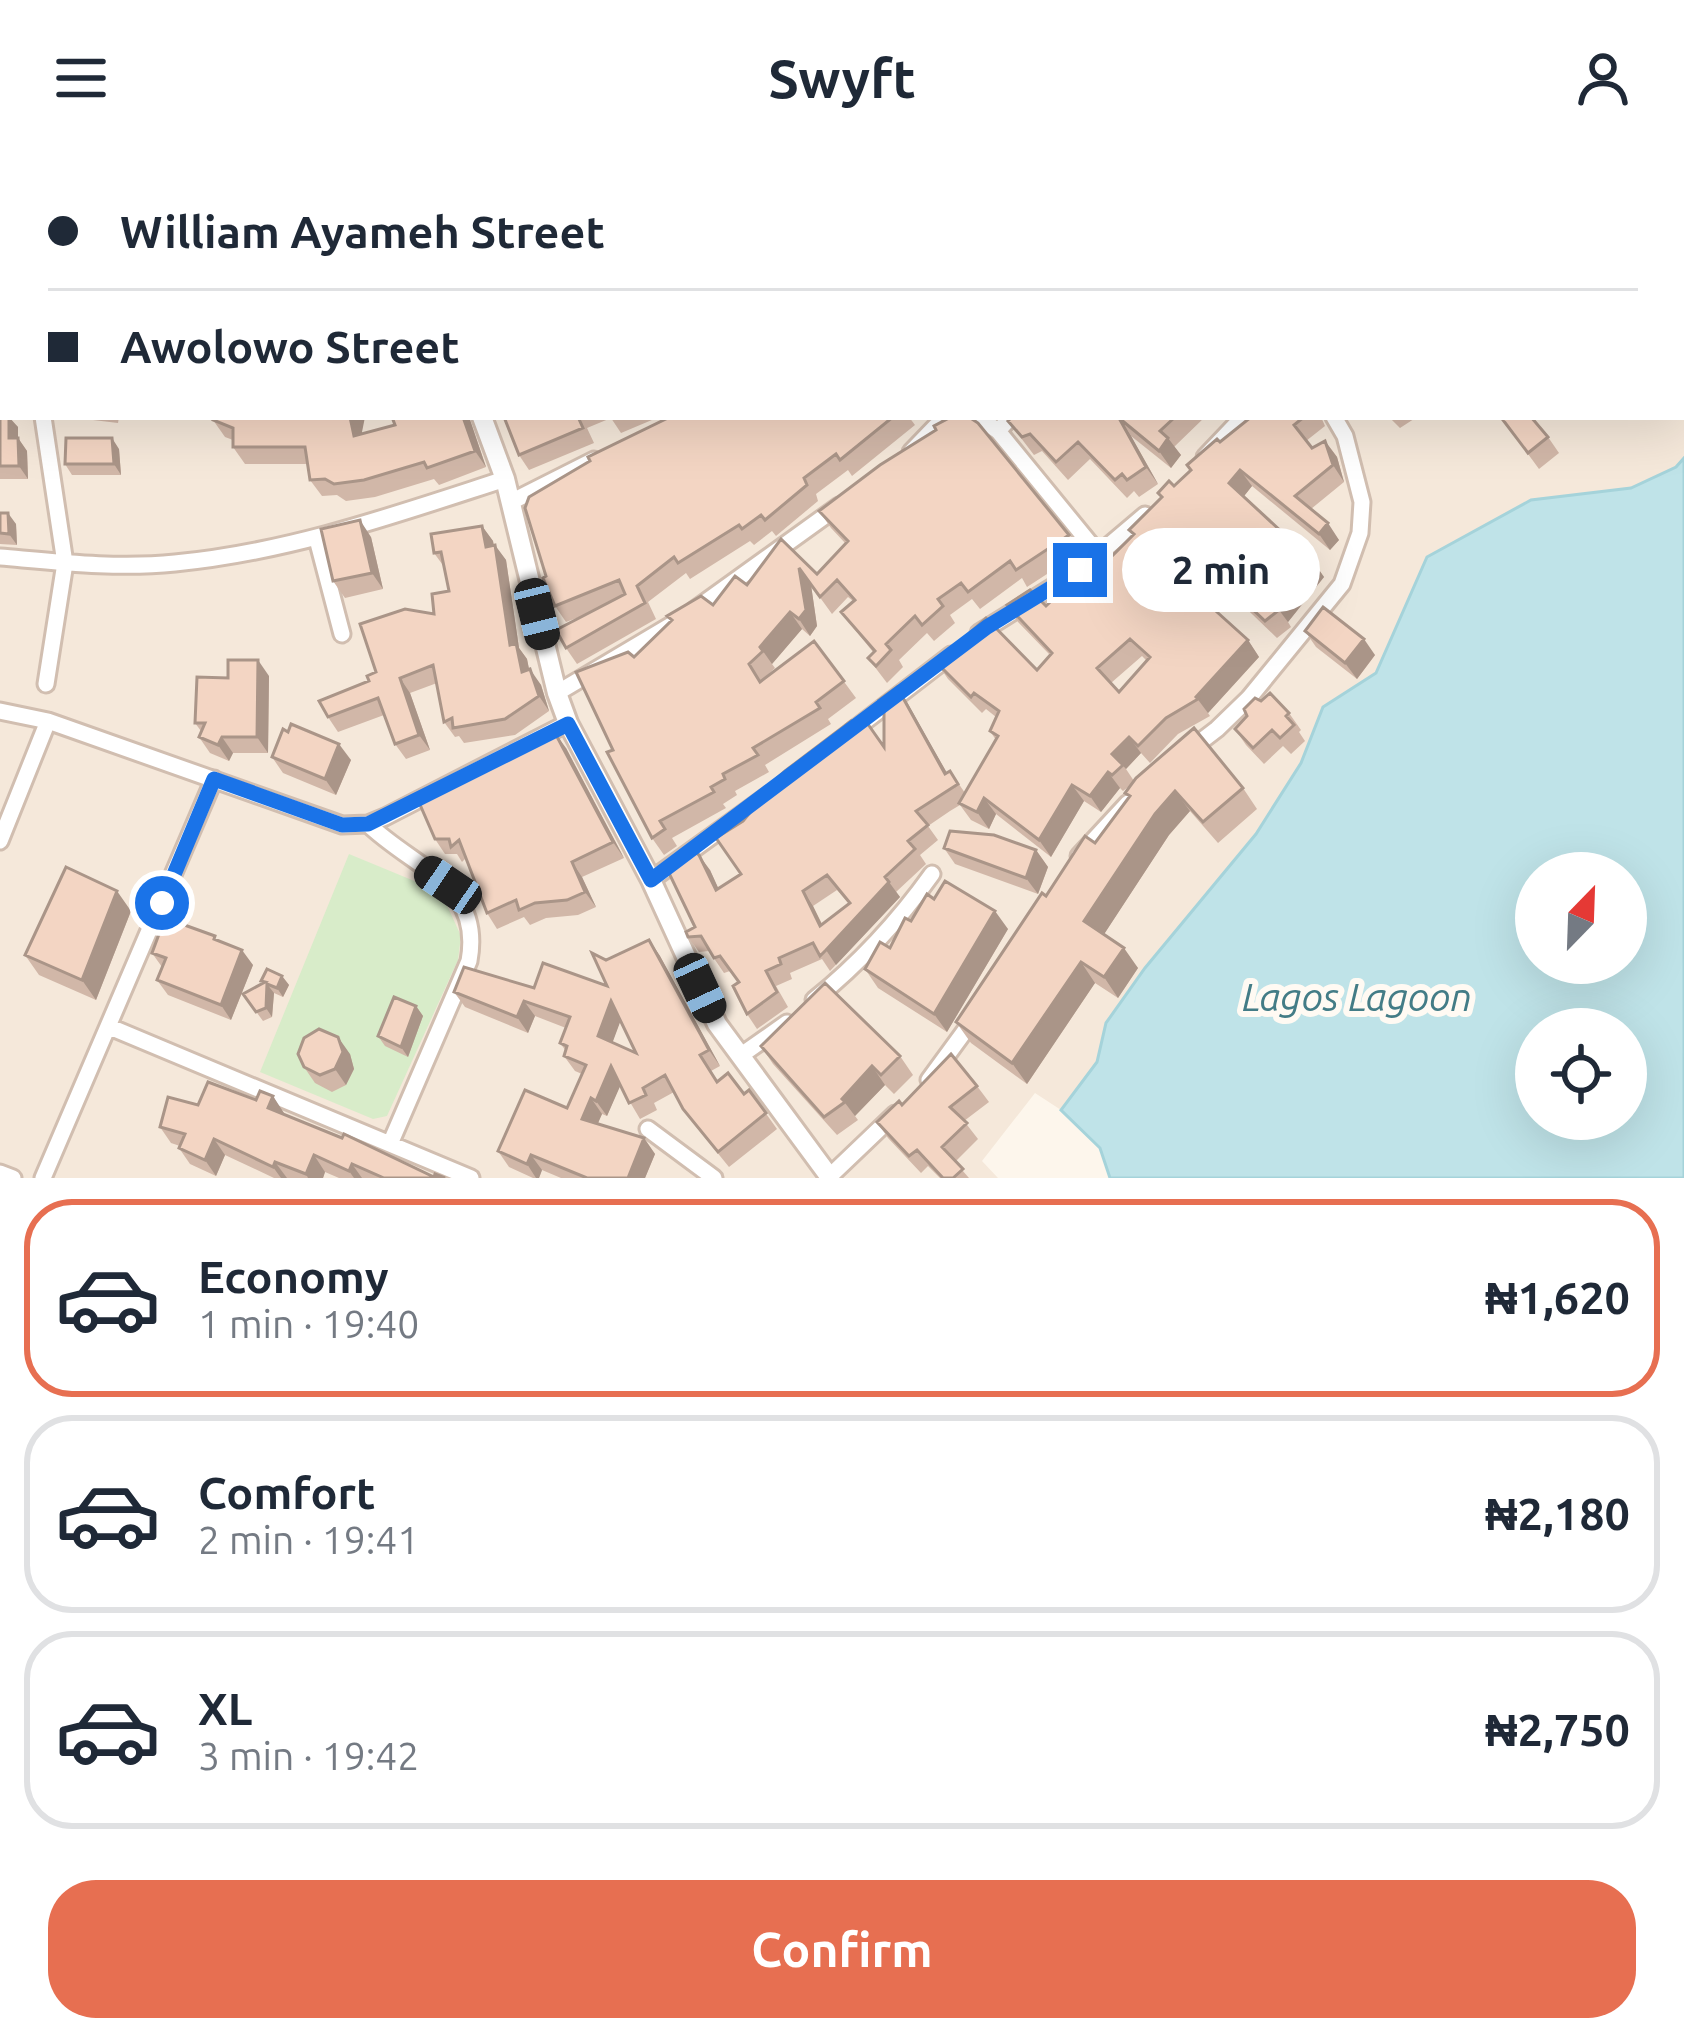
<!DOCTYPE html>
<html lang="en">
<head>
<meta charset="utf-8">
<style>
	body { margin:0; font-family:Ubuntu,sans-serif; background:#f6f6f7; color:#1f2937; height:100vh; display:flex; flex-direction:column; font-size:45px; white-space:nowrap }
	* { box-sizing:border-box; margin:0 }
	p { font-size:39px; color:#747a83 }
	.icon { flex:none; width:66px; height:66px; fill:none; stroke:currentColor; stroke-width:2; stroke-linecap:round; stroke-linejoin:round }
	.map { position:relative; height:1022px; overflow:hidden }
	.drawer { display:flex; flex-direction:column; background:#fff; flex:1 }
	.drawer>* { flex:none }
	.guide { position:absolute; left:0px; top:0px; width:1686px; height:264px; box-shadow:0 12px 48px #0002; display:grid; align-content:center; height:264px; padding:0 48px; background:#fff }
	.needle { width:78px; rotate:23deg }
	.buttons { position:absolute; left:1515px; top:696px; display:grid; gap:24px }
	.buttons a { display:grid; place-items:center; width:132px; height:132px; border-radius:50%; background:#fff; box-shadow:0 12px 48px #0002; font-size:60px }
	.end { position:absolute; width:54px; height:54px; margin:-27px; border:15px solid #1a73e8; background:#fff; box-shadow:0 0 0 6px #fff }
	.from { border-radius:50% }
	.bubble { position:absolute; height:84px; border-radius:42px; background:#fff; box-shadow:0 12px 48px #0002; font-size:39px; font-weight:700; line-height:84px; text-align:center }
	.car { position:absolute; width:36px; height:72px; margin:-36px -18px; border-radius:15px; box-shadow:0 0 9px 3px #0007; background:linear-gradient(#222 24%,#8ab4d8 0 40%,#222 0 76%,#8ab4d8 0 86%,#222 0) }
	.guide b { display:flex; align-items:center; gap:42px; height:114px; font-size:45px }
	.guide b+b { border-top:3px solid #e0e1e3 }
	.guide i { width:30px; height:30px; background:#1f2937 }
	ul { padding:21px 0 0; list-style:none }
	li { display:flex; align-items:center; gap:36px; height:198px; margin:0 24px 18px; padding:0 24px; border:6px solid #e0e1e3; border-radius:48px }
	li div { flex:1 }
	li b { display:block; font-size:45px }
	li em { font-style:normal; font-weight:700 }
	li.active { border-color:#e76f51 }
	li>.icon { width:108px; height:108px; stroke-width:1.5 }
	.action { display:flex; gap:24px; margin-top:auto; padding:24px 48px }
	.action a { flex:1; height:138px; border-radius:48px; background:#e76f51; color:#fff; font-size:48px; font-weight:700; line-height:138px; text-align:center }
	header { display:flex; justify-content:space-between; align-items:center; height:156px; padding:0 48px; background:#fff; font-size:54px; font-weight:700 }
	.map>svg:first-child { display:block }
	.residential { fill:#f5e8da; fill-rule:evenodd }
	.green { fill:#d8ecc9 }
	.water { fill:#bfe3e8; stroke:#a5d3da; stroke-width:3; fill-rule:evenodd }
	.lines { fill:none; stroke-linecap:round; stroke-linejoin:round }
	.minor-casing { stroke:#d1beb0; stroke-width:21 }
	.tertiary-casing { stroke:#d1beb0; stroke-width:24 }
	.minor { stroke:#fff; stroke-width:15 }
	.tertiary { stroke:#fff; stroke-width:18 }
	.wall { fill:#d1b7a8; fill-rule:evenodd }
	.shaded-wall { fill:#aa9588 }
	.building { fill:#f3d5c3; stroke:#aa9588; stroke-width:3; fill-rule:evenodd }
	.route { stroke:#1a73e8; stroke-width:15 }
	.labels { text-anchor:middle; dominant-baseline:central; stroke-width:12; stroke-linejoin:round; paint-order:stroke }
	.water-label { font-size:39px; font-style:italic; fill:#437c86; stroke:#fffaf3 }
</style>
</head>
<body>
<header><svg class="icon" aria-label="menu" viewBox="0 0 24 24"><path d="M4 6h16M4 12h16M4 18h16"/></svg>Swyft<svg class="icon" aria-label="person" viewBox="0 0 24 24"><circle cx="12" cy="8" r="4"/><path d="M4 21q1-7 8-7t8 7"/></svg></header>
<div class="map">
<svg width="1684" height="1022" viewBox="0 0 1684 1022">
	<rect width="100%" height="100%" fill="#fdf6ec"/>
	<path class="residential" d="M0 0H1684V302L1676 311 1631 332 1531 344 1427 401 1376 517 1323 551 1301 607 1256 678 1145 812 1106 867 1098 906 1061 954 1035 937 982 1005 998 1022H0ZM3 3H1683V261H3Z"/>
	<path class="green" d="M349 698 441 736 461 780 458 804 387 960 373 963 260 916Z"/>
	<path class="water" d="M1684 302V1022H1110L1100 992 1061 954 1097 906 1106 867 1145 812 1256 678 1301 607 1323 551 1376 517 1427 401 1531 344 1631 332 1676 311ZM1536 717H1626V807H1536ZM1536 873H1626V963H1536Z"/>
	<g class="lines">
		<defs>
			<path id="minor" d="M363 0 368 3
				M620 0 623 3
				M937 0 939 3
				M70 3V0
				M1442 3 1443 0
				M43 261 65 407 46 528
				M978 261 998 275 1100 400
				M998 275 1011 261
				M911 296 936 270
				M1205 301 1243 261
				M511 346 594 304
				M317 383 342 478
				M0 401C58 406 117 413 175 407 290 396 397 358 505 323
				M693 455 839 350
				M979 477 1080 414 1145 359
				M557 537 673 468
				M0 555 48 565 342 669 368 668 385 661 568 567
				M851 576 951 499
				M1187 596 1217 573 1249 542 1342 428 1360 377 1362 346 1345 280 1334 261
				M368 668C416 714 483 728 469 805L390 988
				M0 685 48 565
				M1079 700 1128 647
				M651 724 770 638
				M814 844C861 806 897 767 932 718
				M110 871 471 1022
				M740 900 787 867
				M929 924 975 861
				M648 973 714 1022
				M0 1017 13 1022
				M43 1022 214 623
				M828 1022 895 958"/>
			<path id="tertiary" d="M433 3 434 0
				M482 261 505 323 557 537 568 567 651 724 717 868 829 1020"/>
		</defs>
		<use href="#minor" class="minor-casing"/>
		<use href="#tertiary" class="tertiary-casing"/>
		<use href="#minor" class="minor"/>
		<use href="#tertiary" class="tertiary"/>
	</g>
	<path class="wall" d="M0 258 18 271V282L27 295 28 323H0Z
		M68 261H119L118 267Z
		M469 261 486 311 439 329 434 323 375 341 346 345 337 339 322 340 310 324 308 308H245L233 291V284L225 281 213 264 362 276V278Z
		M504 261H659L621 277 611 262 587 272 594 287 529 314 519 299Z
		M670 261H909L915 269 852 320 848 314 816 338 818 345 776 380 772 375 754 389 750 385 690 423 686 417 648 446 656 463 577 508 566 492 585 459 566 466 555 450 546 420Z
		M1012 261H1205L1174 291 1181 299 1171 312 1131 280 1158 328 1139 341 1134 335 1127 342 1090 303 1068 324 1042 295 1034 299 1008 265Z
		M1251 261H1321L1325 270 1306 285 1312 292 1325 285 1337 301 1344 326 1311 353 1339 384 1330 394 1252 330 1244 340 1312 404 1324 421 1288 466 1291 471 1277 482 1227 434 1211 452 1248 484 1259 501 1208 557 1210 560 1178 578 1150 607 1141 597 1126 613 1134 625 1243 632 1257 653 1218 687 1190 655 1169 679 1104 778 1138 812 1118 842 1095 827 1027 928 971 887 956 866 1046 740 1095 687 1129 641 1125 637 1132 628 1123 635 1120 632 1101 656 1084 645 1051 701 996 658 989 673 971 664 960 649 950 655 928 670 938 684 920 699 926 708 896 736 900 741 830 815 822 803 790 817 792 823 776 830 788 851 757 873 747 858 739 827 730 815 724 817 709 795 699 796 688 781 695 771 682 706 710 714 718 732 741 718 743 665 855 571 884 591 897 531 947 617 950 615 965 637 996 584 990 575 996 561 986 553 982 557 948 523 937 507 1037 514 1050 499 1018 466 1007 449 1046 450 1102 410 1133 379 1129 374 1220 286ZM1142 500 1147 505 1119 536 1111 527ZM837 734 849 748 822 768 813 750Z
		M1389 261H1417L1400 272Z
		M1503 264 1548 281 1559 297 1539 313Z
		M119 293 121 319H72L65 308Z
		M819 355 1069 379 1081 396 1027 431 1022 422 980 453 972 443 950 459 955 467 934 485 927 477 899 504 903 511 887 527 868 502 873 496 841 456 853 445 848 441 832 458 811 429 817 470 810 480 802 473 772 508 775 512 761 525 814 485 856 542 828 563 831 568 765 609 769 616 735 635 737 639 723 648 726 652 672 682 677 690 664 699 652 682 613 594 634 501 671 465 667 460 713 449 747 429 817 418 846 388 831 372Z
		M0 357 16 368 17 389 0 388Z
		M482 370 493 385 494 389 506 404 519 492 527 503 529 514 541 529 549 555 515 579 464 587 459 580 455 581 444 566 437 527 410 537 430 594 406 603 395 588 384 559 338 576 328 561 369 525 434 458 449 435 445 412 434 397Z
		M371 381 383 433 345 442 333 425Z
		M1305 475 1375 499 1357 523 1316 491Z
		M269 520 268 597H233L229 605 210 597 199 581 201 575 195 567 228 522Z
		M1289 557 1301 574 1299 576 1305 585 1291 598 1283 590 1264 608 1246 589 1235 573Z
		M288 576 351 604 336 639 283 617 272 601Z
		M566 592 624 702 582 721 596 751 578 759 546 762 530 769 524 761 497 773 487 757 466 702 462 706 457 698H445L435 683Z
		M944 692 1036 694 1048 711 1038 738 955 708Z
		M934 743 1008 773 947 876 878 832 865 813 890 792 911 765Z
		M131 755 96 844 39 819 25 799Z
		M649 784 660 800 720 910 711 915 718 925 744 938 749 934 777 973 729 1011 694 968 674 936 654 947 657 954 640 963 620 929 607 960 602 958 597 968 644 982 655 998 645 1022H561L542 1014 539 1022H533L509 1011 498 995 567 952 582 918 575 915 564 900 566 895 560 887 566 872 535 860 528 877 465 851 454 836 607 830 606 804ZM620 865 636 897 612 887Z
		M218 785 253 809 231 864 168 839 157 824 162 811 152 797Z
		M282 820 289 829 283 841 274 837 272 861 263 865 243 838 263 827 261 825Z
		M416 850 423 860 408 901 385 890 378 880Z
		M761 890 900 900 913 919 894 938 885 929 855 960 858 964 837 979 773 908Z
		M350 898 354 913 346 929 332 936 315 927 304 911Z
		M977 930 989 946 964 965 978 983 955 1006 969 1022H940L928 1010 921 1017 888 982 877 966 902 949Z
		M273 940 283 958 434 1021 445 1022H339L325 1016 323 1022H274L225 999 216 1020 190 1008 179 992 180 990 171 987 160 971 198 949 256 944Z"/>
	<path class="shaded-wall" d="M564 0H586L583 3H562Z
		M9 261 18 271V282L27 295 28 323 19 310 9 282Z
		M350 261H365L362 276 366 297 354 280Z
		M463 261H469L486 311 475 295Z
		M1119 262 1131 280 1158 328 1146 311Z
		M112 282 119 293 121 319 114 308Z
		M1168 282 1181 299 1171 312 1159 295Z
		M1325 285 1337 301 1344 326 1333 309Z
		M1240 314 1252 330 1241 344 1229 327Z
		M8 357 16 368 17 389 9 378Z
		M360 364 371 381 383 433 372 417Z
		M1328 367 1339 384 1330 394 1319 378Z
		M482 370 493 385 496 406 486 391Z
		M495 389 506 404 519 492 527 503 533 532 522 516 510 489Z
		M1312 404 1324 421 1288 466 1276 450Z
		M799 412 811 429 817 470 810 480 799 463Z
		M1215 418 1227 434 1208 455 1197 438Z
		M790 456 802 473 772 508 760 491Z
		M1364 483 1375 499 1357 523 1345 507Z
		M1248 484 1259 501 1208 557 1196 541Z
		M258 504 269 520 268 597 257 581Z
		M530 513 541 529 549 555 539 540Z
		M400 522 410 537 430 594 419 579Z
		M897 531 907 546 956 633 945 618Z
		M555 577 566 592 624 702 613 686Z
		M222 581 233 597 229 605 218 589Z
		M1129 581 1141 597 1126 613 1112 598Z
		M339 588 351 604 336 639 325 623Z
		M1108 616 1120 632 1101 656 1090 640Z
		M1072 629 1084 645 1051 701 1039 684Z
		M1175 635 1190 655 1169 679 1099 786 1084 765 1155 658Z
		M984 642 996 658 989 673 977 656Z
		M1036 694 1048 711 1038 738 1026 722Z
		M699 699 710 714 726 749 716 734Z
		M572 706 582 721 596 751 585 736Z
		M889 726 900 741 836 809 826 794Z
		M117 735 131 755 96 844 82 824Z
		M803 735 813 750 830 785 820 770Z
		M995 755 1008 773 947 876 934 858Z
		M649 784 660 800 720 910 709 894Z
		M1124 792 1138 812 1118 842 1104 821Z
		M242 794 253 809 231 864 221 849Z
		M1081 806 1095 827 1027 928 1012 907Z
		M282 820 289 829 283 841 277 832Z
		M267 828 274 837 272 861 266 852Z
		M524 845 535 860 528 877 517 861Z
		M611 845 622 861 609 896 598 880Z
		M416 850 423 860 408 901 401 891Z
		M338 881 350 898 354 913 346 929 335 913Z
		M611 910 622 926 607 960 596 945Z
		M872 910 885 929 855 960 842 943Z
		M273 940 284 957 279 968 268 952Z
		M591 942 602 958 593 979 582 963Z
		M644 982 655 998 645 1022H628Z
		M214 983 225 999 216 1020 205 1004Z
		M314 999 325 1016 323 1022H308L306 1018Z
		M531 999 542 1014 539 1022H536L527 1008Z
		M275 1006 287 1022H281L273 1011Z
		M352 1008 362 1022H354L349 1015Z"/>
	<path class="building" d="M206 0H226L225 3H204Z
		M234 0H326L331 3H235Z
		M440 0H516L521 3H439Z
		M542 0H564L562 3H540Z
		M681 0H777L779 3H680L679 1Z
		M1097 0H1131L1135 3H1100Z
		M1253 0H1413L1411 3H1255Z
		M0 32 3 33V53H0Z
		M1683 92 1684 93 1683 149Z
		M0 133H3V213H0Z
		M0 258H3V261H9V282H18L19 310H0Z
		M214 261H350L354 280 395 269 392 261H463L475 295 427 312 424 306 364 324 334 328 325 323 310 324 305 291H233V272L213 264Z
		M504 261H578L583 272 519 299Z
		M670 261H893L840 304 836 298 804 322 807 329 765 364 761 359 742 373 739 369 678 407 674 401 637 430 645 447 566 492 556 474 625 438 619 424 555 450 543 422 546 420 525 352 529 341 590 305 588 301Z
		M951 261H969L978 267 1069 379 1016 414 1010 405 968 436 961 427 938 443 943 450 922 469 915 460 886 488 891 494 876 510 868 502 875 495 841 456 855 444 837 424 820 441 799 412 806 454 799 463 790 456 760 491 763 495 749 508 760 526 814 485 844 525 816 546 820 552 753 592 758 599 723 618 725 623 711 631 714 636 660 665 665 673 652 682 607 596 613 594 576 516 628 496 634 501 672 464 667 460 701 440 713 449 735 420 747 429 781 383 817 418 848 385 819 355 880 309 936 274 934 270Z
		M1012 261H1175L1160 275 1168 282 1159 295 1119 262 1146 311 1127 324 1122 318 1115 324 1078 286 1056 306 1030 278 1022 281 1008 265Z
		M1251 261H1304L1294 269 1312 292 1325 285 1333 309 1295 340 1328 367 1319 378 1240 314 1229 327 1312 404 1276 450 1279 454 1265 465 1215 418 1197 438 1248 484 1196 541 1198 543 1166 562 1138 590 1129 581 1112 598 1123 609 1112 619 1108 616 1090 640 1072 629 1039 684 984 642 977 656 959 647 998 580 990 575 999 555 974 537 971 541 937 507 986 462 1037 514 1052 497 1007 449 1030 434 1046 450 1071 426 1074 430 1097 406 1102 410 1134 378 1129 374 1162 341 1158 337 1169 325 1174 330 1191 314 1187 309 1217 283 1220 286ZM1130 483 1150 501 1119 536 1097 512Z
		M1507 261H1531L1548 281 1528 297 1503 264Z
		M66 282H112L114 308H65Z
		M0 357H8L9 378 0 377Z
		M360 364 372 417 333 425 321 373Z
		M482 370 486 391 495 389 510 489 516 487 522 516 530 513 539 540 505 563 453 572 452 562 444 566 433 509 400 522 419 579 395 588 378 542 328 561 319 545 369 525 367 520 376 516 360 468 405 453 434 458 432 438 449 435 441 396 434 397 431 378Z
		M1323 451 1364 483 1345 507 1305 475Z
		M228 504H258L257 581H222L218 589 199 581 205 567H195L197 521 228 522Z
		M897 531 945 618 950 615 958 628 916 655 928 669 908 685 915 693 885 721 889 726 826 794 820 800 813 787 779 802 781 808 766 815 777 836 747 858 733 830 739 826 720 800 714 802 701 780 688 781 686 776 695 771 667 713 682 706 678 698 691 692 699 699 716 734 741 718 716 682 743 665 757 648 753 644 785 615 851 565 855 571 865 564 884 591V551L879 544ZM827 719 850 747 820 770 803 735Z
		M1270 537 1289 557 1286 560 1294 569 1280 582 1272 574 1253 592 1235 573 1247 560 1244 553 1255 542 1261 545Z
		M291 568 339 588 325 623 272 601 283 573 288 576Z
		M1194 572 1243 632 1203 666 1175 635 1155 658 1084 765 1124 792 1104 821 1081 806 1012 907 956 866 1042 737 1046 740 1085 680 1095 687 1130 640 1125 637 1136 622Z
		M555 577 613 686 572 706 585 736 567 744 535 747 519 754 516 744 487 757 459 684 451 691 449 683H435L418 644 474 621 507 604 505 599Z
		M950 675 994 679 1036 694 1026 722 944 692Z
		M66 711 117 735 82 824 25 799Z
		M945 725 995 755 934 858 865 813 880 786 890 792 905 762 911 765 927 738 934 743Z
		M165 762 215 780 214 783 242 794 221 849 157 824 166 802 152 797Z
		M649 784 709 894 700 899 717 926 728 917 744 938 749 934 766 957 718 996 683 953 665 919 643 932 646 939 629 947 611 910 596 945 591 942 582 963 644 982 628 1022H587L531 999 527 1008 498 995 525 934 567 952 586 909 564 900 567 890 560 887 570 861 524 845 517 861 454 836 464 811 534 832 543 807 607 830 592 797 606 804ZM611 845 636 897 598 880Z
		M267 813 282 820 277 832 267 828 266 852 256 856 243 838 265 826 261 825Z
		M825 827 900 900 881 919 872 910 842 943 845 946 824 961 761 890Z
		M394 841 416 850 401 891 378 880Z
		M319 873 338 881 343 896 335 913 320 919 304 911 298 898 304 882Z
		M951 898 977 930 950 951 967 967 942 991 963 1013 953 1022H943L917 994 909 1000 877 966 899 945 902 949Z
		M208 926 256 944 260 935 273 940 268 952 342 982 344 978 434 1021 435 1018 445 1022H384L352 1008 349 1015 314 999 306 1018 275 1006 273 1011 214 983 205 1004 179 992 185 978 160 971 168 941 198 949Z"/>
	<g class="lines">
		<path class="route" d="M162 747 214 623 342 669 368 668 568 568 651 724 987 471 1080 414"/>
	</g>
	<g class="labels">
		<g class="water-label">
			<text x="1357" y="840">Lagos Lagoon</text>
		</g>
	</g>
</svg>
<div class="buttons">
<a><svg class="needle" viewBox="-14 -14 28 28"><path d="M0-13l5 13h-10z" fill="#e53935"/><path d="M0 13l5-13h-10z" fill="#747a83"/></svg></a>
<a><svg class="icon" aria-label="locate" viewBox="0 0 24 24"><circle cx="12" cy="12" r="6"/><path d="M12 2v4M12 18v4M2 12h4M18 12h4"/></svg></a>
</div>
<i class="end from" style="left:162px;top:747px"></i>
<i class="end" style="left:1080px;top:414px"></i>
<div class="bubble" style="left:1122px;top:372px;width:198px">2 min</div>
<i class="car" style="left:537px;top:458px;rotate:166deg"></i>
<i class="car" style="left:448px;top:729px;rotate:304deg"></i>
<i class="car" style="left:700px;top:832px;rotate:155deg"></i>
<div class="guide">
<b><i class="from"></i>William Ayameh Street</b>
<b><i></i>Awolowo Street</b>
</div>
</div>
<section class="drawer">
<ul>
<li class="active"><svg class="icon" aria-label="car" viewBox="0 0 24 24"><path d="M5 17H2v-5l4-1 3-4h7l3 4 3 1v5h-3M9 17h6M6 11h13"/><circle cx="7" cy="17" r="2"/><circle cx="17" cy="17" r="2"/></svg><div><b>Economy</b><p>1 min · 19:40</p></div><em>₦1,620</em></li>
<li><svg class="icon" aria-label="car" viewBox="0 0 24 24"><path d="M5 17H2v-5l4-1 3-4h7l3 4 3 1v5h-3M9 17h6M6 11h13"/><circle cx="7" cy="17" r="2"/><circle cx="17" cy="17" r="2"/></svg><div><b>Comfort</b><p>2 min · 19:41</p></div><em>₦2,180</em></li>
<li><svg class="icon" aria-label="car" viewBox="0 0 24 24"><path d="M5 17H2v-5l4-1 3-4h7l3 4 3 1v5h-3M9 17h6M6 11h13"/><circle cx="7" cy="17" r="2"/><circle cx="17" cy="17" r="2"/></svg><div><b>XL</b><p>3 min · 19:42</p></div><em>₦2,750</em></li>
</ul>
<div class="action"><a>Confirm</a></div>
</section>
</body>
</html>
